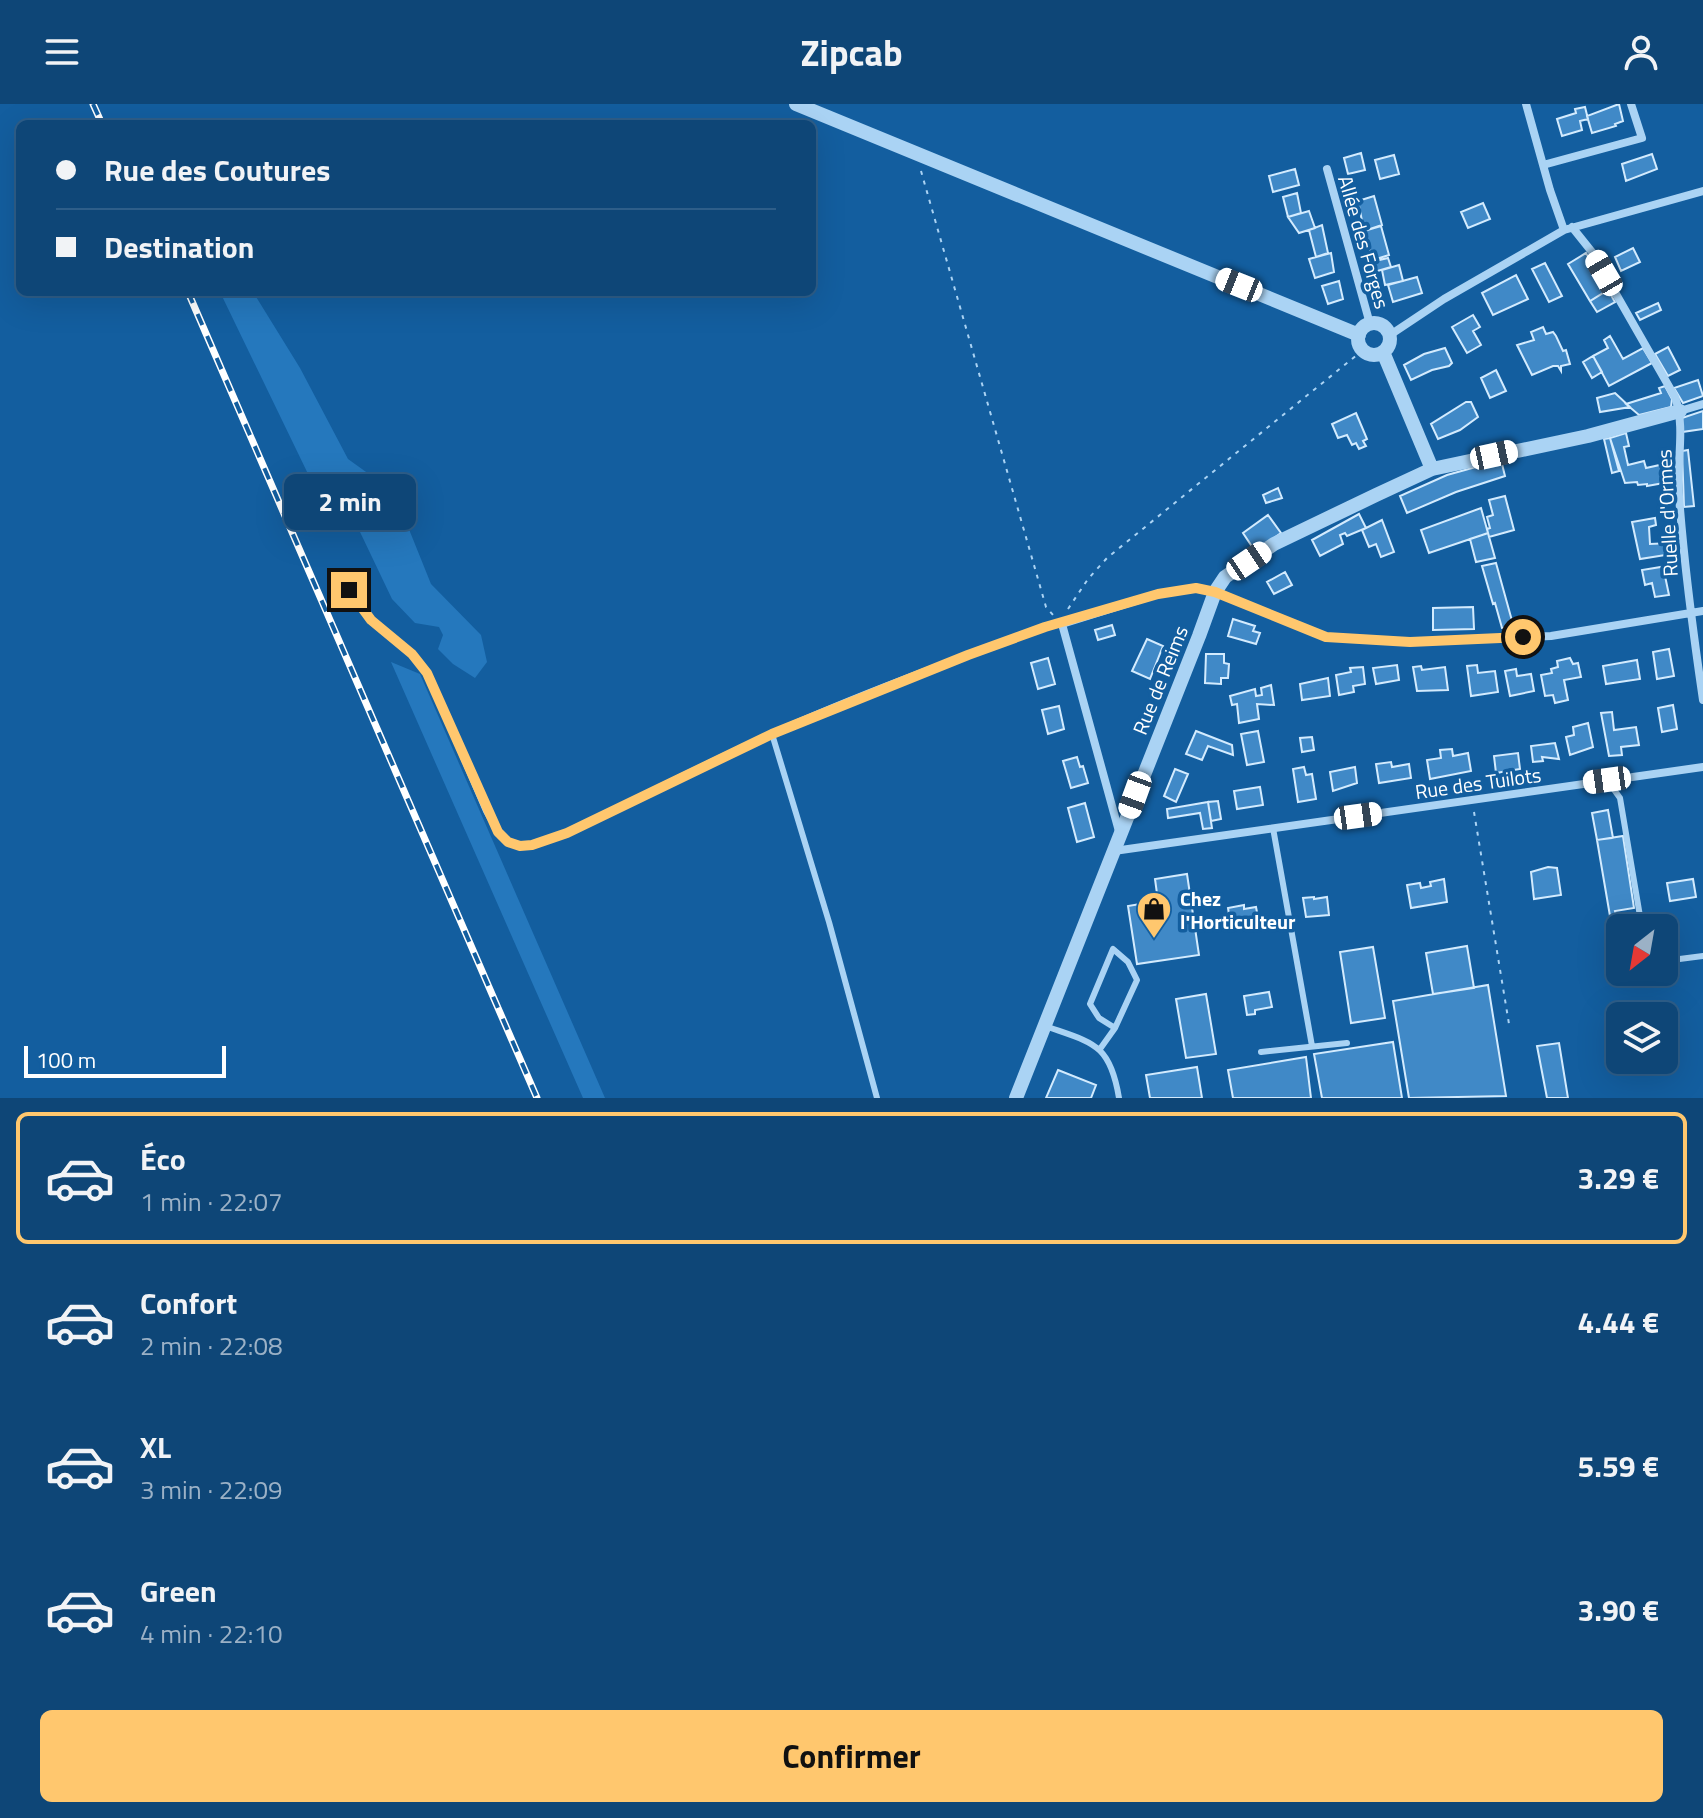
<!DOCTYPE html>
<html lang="fr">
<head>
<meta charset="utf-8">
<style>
	body { margin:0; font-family:"Titillium Web",sans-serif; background:#1c507f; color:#f1f3f6; height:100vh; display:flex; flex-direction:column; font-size:30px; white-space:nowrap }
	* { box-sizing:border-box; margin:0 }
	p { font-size:26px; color:#9bb1c6 }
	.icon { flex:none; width:44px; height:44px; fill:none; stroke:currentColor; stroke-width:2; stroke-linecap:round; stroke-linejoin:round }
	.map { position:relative; height:994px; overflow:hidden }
	.sheet { display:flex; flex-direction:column; background:#0e4677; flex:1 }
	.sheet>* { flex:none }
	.hud { position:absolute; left:16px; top:16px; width:800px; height:176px; border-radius:12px; box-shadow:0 8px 32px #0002,0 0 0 2px #2e5e89; display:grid; align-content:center; height:176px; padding:0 40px; background:#0e4677 }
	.needle { width:52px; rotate:211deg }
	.fabs { position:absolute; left:1606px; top:810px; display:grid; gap:16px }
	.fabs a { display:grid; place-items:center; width:72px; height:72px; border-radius:12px; background:#0e4677; box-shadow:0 8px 32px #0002,0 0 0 2px #2e5e89; font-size:40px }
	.scale { position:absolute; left:24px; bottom:20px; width:202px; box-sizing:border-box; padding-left:8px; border:4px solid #fff; border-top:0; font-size:22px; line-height:28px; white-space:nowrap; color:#fff; -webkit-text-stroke:6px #135e9f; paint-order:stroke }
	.end { position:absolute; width:36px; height:36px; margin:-18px; border:10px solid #ffc76e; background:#111; box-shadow:0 0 0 4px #111 }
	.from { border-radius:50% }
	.bubble { position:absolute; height:56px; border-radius:12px; background:#0e4677; box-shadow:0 8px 32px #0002,0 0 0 2px #2e5e89; font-size:26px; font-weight:700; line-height:56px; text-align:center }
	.car { position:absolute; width:24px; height:48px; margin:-24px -12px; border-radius:10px; box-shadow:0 0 6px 2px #0007; background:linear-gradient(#fff 24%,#345 0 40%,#fff 0 76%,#345 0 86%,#fff 0) }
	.hud b { display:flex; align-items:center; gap:28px; height:76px; font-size:30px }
	.hud b+b { border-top:2px solid #2e5e89 }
	.hud i { width:20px; height:20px; background:#f1f3f6 }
	ul { padding:14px 0 0; list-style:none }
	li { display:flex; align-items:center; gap:24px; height:132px; margin:0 16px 12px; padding:0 24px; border:4px solid transparent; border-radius:12px }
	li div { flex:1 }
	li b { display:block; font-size:30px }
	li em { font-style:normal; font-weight:700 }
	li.active { border-color:#ffc76e }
	li>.icon { width:72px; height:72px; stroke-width:1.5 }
	.cta { display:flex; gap:16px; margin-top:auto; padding:16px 40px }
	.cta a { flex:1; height:92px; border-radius:12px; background:#ffc76e; color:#111; font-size:32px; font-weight:700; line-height:92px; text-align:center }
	header { display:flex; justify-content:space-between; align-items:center; height:104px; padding:0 40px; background:#0e4677; font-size:36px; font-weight:700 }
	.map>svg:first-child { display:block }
	.green { fill:#2578bd }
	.building { fill:#4089c7; stroke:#d3ebfe; stroke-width:2 }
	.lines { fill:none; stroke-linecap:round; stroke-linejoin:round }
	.path { stroke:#aad3f4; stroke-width:2; stroke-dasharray:4 6; stroke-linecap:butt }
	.service { stroke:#aad3f4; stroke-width:6 }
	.minor { stroke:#aad3f4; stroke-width:8 }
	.tertiary { stroke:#aad3f4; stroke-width:14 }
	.rail-casing { stroke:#fff; stroke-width:7 }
	.rail { stroke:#135e9f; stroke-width:4; stroke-dasharray:12; stroke-linecap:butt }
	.route { stroke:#ffc76e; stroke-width:10 }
	.labels { text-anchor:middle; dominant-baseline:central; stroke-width:7; stroke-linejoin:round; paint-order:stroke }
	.street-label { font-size:20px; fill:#fff; stroke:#135e9f }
	.poi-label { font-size:20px; font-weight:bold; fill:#fff; stroke:#135e9f; text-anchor:start }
</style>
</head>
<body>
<header><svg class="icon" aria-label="menu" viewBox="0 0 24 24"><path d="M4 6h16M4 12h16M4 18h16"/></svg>Zipcab<svg class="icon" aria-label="person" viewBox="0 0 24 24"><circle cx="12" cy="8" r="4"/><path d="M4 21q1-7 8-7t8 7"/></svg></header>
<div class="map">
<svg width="1703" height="994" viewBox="0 0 1703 994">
	<rect width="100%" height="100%" fill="#135e9f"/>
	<path class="green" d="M220 188H253L300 264 348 355 394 388 431 480 481 531 487 558 475 574 453 560 438 545 443 531 439 523 415 519 392 495 350 407 310 374Z
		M391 558 420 570 605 994H583Z"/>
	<path class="building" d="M1619 0 1623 17 1615 20 1616 22 1592 29 1587 12Z
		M1585 3 1588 15 1580 17 1582 26 1562 32 1557 15 1576 9 1575 5Z
		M1361 49 1365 66 1348 70 1344 54Z
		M1652 50 1657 65 1626 77 1622 60Z
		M1394 51 1399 70 1380 75 1375 56Z
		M1295 65 1299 81 1273 88 1269 72Z
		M1297 89 1301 109 1288 113 1283 93Z
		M1374 92 1382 121 1364 127 1358 97Z
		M1483 99 1490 115 1468 124 1461 108Z
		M1309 107 1315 124 1299 129 1288 113Z
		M1322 121 1328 149 1316 153 1309 126Z
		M1381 122 1389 151 1373 156 1364 127Z
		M1633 144 1640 158 1621 167 1615 153Z
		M1331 149 1334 168 1315 174 1309 155Z
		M1586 149 1608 186 1590 197 1568 160Z
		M1388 154 1391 163 1374 168 1371 158Z
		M1545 159 1562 192 1549 198 1532 165Z
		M1399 161 1403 177 1385 181 1382 166Z
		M1516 171 1528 195 1493 211 1482 189Z
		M1417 173 1422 189 1393 198 1388 181Z
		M1339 177 1343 195 1328 200 1322 182Z
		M1608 186 1615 198 1597 208 1590 197Z
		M1658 199 1661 206 1640 216 1636 209Z
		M1473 211 1480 223 1473 227 1481 241 1467 249 1452 223Z
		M1543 223 1546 230 1553 228 1556 232 1563 247 1566 246 1570 260 1561 262V267L1558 262H1553L1532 271 1517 241 1534 236 1531 228Z
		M1610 232 1623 255 1643 244 1652 259 1609 282 1593 252 1608 244 1604 236Z
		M1668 243 1680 266 1668 272 1655 250Z
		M1445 244 1452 259 1449 262 1432 266 1411 276 1404 261 1424 250Z
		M1593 252 1602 268 1592 274 1583 258Z
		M1496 266 1506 287 1490 294 1481 274Z
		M1698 276 1703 292 1683 299 1674 284Z
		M1665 282 1672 295 1671 303 1639 311 1626 300 1661 289 1659 284Z
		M1615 289 1630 303 1600 308 1597 294Z
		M1466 298H1471L1478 313 1460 326 1438 335 1431 320Z
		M1703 307V325L1682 328V314Z
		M1356 309 1367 335 1363 337 1366 342 1359 345 1356 339 1352 341 1347 331 1338 334 1332 320Z
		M1626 329 1629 342 1624 343 1628 361 1644 357 1646 364 1673 358 1675 377 1647 382V380L1638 381 1637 378 1625 379 1610 334Z
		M1610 334 1619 367 1612 369 1604 335Z
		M1688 346 1694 402 1684 403 1682 347Z
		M1501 356 1505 372 1456 388 1407 409 1400 392 1447 371Z
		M1278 384 1282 394 1266 399 1263 391Z
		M1505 392 1514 426 1489 433 1487 425 1490 424 1487 413 1493 411 1489 396Z
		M1481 404 1488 429 1429 449 1421 426Z
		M1359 410 1366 424 1347 432 1345 429 1340 431 1343 440 1320 452 1312 436Z
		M1268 411 1281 429 1255 447 1243 429Z
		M1655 414 1656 421 1649 423 1650 440 1671 439 1672 450 1640 455 1632 418Z
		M1382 416 1394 448 1381 453 1376 440 1369 443 1362 426Z
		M1488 429 1495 454 1476 458 1470 435Z
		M1496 459 1514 524H1502L1495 499 1493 500 1482 462Z
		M1667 462 1669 471 1665 472 1669 491 1655 493 1652 479 1645 481 1642 466Z
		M1285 468 1292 481 1274 490 1267 478Z
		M1473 503 1474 525 1433 526V504Z
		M1233 515 1255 522 1253 527 1260 529 1256 540 1228 532Z
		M1112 521 1115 531 1098 536 1095 526Z
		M1147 535 1163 542 1150 575 1132 567Z
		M1669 545 1674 572 1657 575 1653 548Z
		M1206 550H1224V559L1229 560 1228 574H1221V580L1205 579Z
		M1048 554 1055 580 1038 585 1031 559Z
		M1570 554 1573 560 1578 559 1581 573 1564 576 1568 596 1555 599 1553 591 1545 592 1541 571 1552 569 1551 565 1558 563 1557 557Z
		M1637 556 1640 575 1606 580 1603 562Z
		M1397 561 1399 576 1376 580 1373 564Z
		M1477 561 1478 569 1495 567 1498 588 1471 592 1467 562Z
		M1421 562 1422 566 1445 563 1448 586 1417 587 1413 563Z
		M1363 563 1365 580 1353 582 1354 588 1339 591 1336 571 1351 568 1350 564Z
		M1516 565 1517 572 1531 570 1534 587 1510 592 1505 567Z
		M1328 574 1330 592 1302 596 1300 580Z
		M1271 581 1274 601 1257 600 1259 615 1239 619 1237 600 1232 601 1230 592 1255 585 1256 592 1262 591 1261 584Z
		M1673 601 1677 625 1662 628 1658 604Z
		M1059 602 1064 625 1048 630 1042 606Z
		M1612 608 1614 626 1636 623 1639 641 1621 643 1622 651 1609 652 1601 609Z
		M1588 619 1593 643 1570 651 1566 633 1574 631 1573 623Z
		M1196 627 1232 641 1233 651 1208 642 1202 656 1186 650Z
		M1258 627 1264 658 1247 661 1241 630Z
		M1312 633 1314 646 1302 648 1300 634Z
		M1555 639 1559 655 1542 653 1543 657 1533 658 1531 642Z
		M1452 645 1453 652 1468 649 1471 667 1430 675 1427 656 1441 654 1440 646Z
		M1518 649 1520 665 1496 669 1494 652Z
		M1077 653 1080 663 1083 662 1088 679 1071 684 1063 657Z
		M1391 658 1392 663 1409 660 1411 674 1379 679 1376 660Z
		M1304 663 1306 671 1312 670 1316 695 1298 698 1293 665Z
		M1355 663 1357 679 1333 687 1330 668Z
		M1175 665 1188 670 1176 698 1164 692Z
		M1260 683 1263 701 1237 705 1234 687Z
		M1218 697 1221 715 1211 717 1208 698Z
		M1208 698 1212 724 1203 725 1200 709 1168 714 1167 705Z
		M1085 699 1094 733 1077 738 1068 704Z
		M1608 706 1613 734 1597 736 1592 709Z
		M1623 732 1634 804 1615 807 1616 811 1610 812 1597 736Z
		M1548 763 1557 764 1561 791 1534 795 1531 768Z
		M1187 770 1199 851 1137 860 1128 802 1158 797 1155 775Z
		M1444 775 1447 798 1411 804 1407 781 1420 779 1421 784 1431 782 1430 778Z
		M1693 775 1696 793 1670 797 1667 779Z
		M1314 793V795L1327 793 1329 811 1306 813 1303 794Z
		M1244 801V805L1256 803 1259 819 1231 823 1228 804Z
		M1467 842 1474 884 1433 890 1426 849Z
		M1373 843 1385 914 1351 919 1340 848Z
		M1488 881 1506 992 1409 994 1393 897Z
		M1269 888 1272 903 1255 906V910L1247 911 1244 892Z
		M1206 890 1216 950 1186 954 1176 895Z
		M1393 938 1402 994H1322L1314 950Z
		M1559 939 1568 994H1547L1537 942Z
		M1306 953 1311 994H1233L1228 966Z
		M1197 963 1202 994H1150L1146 971Z
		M1058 966 1096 981 1091 994H1046Z"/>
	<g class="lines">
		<path class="path" d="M921 67 1046 503 1054 512
			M1068 505 1088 475 1107 454 1363 246
			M1474 708 1509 920"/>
		<path class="service" d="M349 486 371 516 412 550 427 569 486 707C495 723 503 742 524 741 553 741 593 716 619 703 669 678 718 654 768 631 858 590 952 556 1045 523L1062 520
			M772 630 829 818 877 994
			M1607 676 1620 694 1642 824
			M1273 724 1312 942
			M1664 857 1703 852
			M1045 922C1093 939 1110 939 1119 994
			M1100 945 1115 924 1137 876 1128 858 1113 845 1090 900 1099 914 1115 924
			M1261 948 1347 939"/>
		<path class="minor" d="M1526 0 1550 86 1564 126
			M1543 61 1642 34 1631 0
			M1327 65 1370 220
			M1572 123 1592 148 1675 293C1686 324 1676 359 1679 392 1684 460 1693 528 1703 596
			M1390 231 1444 195 1564 126 1703 87
			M1680 307 1703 300
			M1120 731 1062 520 1158 490 1196 484 1215 488 1326 533 1410 538 1551 532 1703 507
			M1114 747 1703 663"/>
		<path class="tertiary" d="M796 0 1359 231
			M1358 235a16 16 0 1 1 32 0a16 16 0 1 1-32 0Z
			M1383 248 1432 365
			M1016 994 1199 532 1215 488 1225 473 1274 440 1376 391 1432 365 1588 332 1680 307"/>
		<defs>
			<path id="rail" d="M93 0 102 20
				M188 188 537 994"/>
		</defs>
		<use href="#rail" class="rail-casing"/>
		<use href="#rail" class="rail"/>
	</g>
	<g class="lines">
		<path class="route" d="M349 486 371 516 412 550 427 569 498 728 508 738 520 742 532 741 567 729 772 630 968 551 1045 523 1158 490 1196 484 1215 488 1326 533 1410 538 1523 533"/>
	</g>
	<defs>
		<symbol id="shop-pin" viewBox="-11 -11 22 30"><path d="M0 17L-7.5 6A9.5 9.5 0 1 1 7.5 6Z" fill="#ffc76e" stroke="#135e9f"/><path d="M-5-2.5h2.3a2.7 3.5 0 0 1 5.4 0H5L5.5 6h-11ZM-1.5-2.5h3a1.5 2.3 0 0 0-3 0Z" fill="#111"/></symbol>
	</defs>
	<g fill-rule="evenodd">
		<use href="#shop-pin" x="1134" y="785" width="40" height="54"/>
	</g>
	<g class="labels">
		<g class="street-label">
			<text transform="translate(1364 138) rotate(74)">Allée des Forges</text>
			<text transform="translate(1667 409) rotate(-93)">Ruelle d'Ormes</text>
			<text transform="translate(1160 576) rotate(-68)">Rue de Reims</text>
			<text transform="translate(1478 679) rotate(-8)">Rue des Tuilots</text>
		</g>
		<g class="poi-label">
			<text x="1180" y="794">Chez<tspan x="1180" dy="23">l'Horticulteur</tspan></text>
		</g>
	</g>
</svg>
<div class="fabs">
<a><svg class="needle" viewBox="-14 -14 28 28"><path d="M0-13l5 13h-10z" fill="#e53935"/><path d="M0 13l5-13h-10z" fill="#9bb1c6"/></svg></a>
<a><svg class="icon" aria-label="layers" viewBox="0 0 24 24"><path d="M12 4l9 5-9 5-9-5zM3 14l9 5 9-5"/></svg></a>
</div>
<div class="scale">100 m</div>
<i class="end from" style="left:1523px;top:533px"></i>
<i class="end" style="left:349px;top:486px"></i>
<div class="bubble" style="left:284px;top:370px;width:132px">2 min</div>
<i class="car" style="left:1604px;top:169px;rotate:330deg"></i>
<i class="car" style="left:1239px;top:181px;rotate:292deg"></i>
<i class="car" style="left:1494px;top:351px;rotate:78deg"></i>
<i class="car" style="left:1249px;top:457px;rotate:56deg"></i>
<i class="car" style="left:1607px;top:676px;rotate:262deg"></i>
<i class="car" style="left:1135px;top:691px;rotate:200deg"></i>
<i class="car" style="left:1358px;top:712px;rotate:82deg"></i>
<div class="hud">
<b><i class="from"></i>Rue des Coutures</b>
<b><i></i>Destination</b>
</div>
</div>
<section class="sheet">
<ul>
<li class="active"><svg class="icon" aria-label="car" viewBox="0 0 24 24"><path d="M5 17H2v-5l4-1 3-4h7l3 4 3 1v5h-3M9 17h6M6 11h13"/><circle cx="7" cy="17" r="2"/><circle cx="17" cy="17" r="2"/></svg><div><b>Éco</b><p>1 min · 22:07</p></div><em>3.29 €</em></li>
<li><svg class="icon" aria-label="car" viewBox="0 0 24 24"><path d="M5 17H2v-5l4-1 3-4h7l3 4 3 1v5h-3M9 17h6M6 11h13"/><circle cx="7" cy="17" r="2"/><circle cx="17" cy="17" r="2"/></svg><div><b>Confort</b><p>2 min · 22:08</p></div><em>4.44 €</em></li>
<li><svg class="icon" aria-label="car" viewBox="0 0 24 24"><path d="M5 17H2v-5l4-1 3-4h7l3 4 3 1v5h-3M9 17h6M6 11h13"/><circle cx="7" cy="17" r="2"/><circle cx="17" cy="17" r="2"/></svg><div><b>XL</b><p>3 min · 22:09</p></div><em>5.59 €</em></li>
<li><svg class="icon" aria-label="car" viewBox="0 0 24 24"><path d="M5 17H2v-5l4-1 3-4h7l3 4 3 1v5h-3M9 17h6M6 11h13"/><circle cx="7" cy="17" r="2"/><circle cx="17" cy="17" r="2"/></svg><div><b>Green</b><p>4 min · 22:10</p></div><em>3.90 €</em></li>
</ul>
<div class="cta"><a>Confirmer</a></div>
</section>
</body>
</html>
